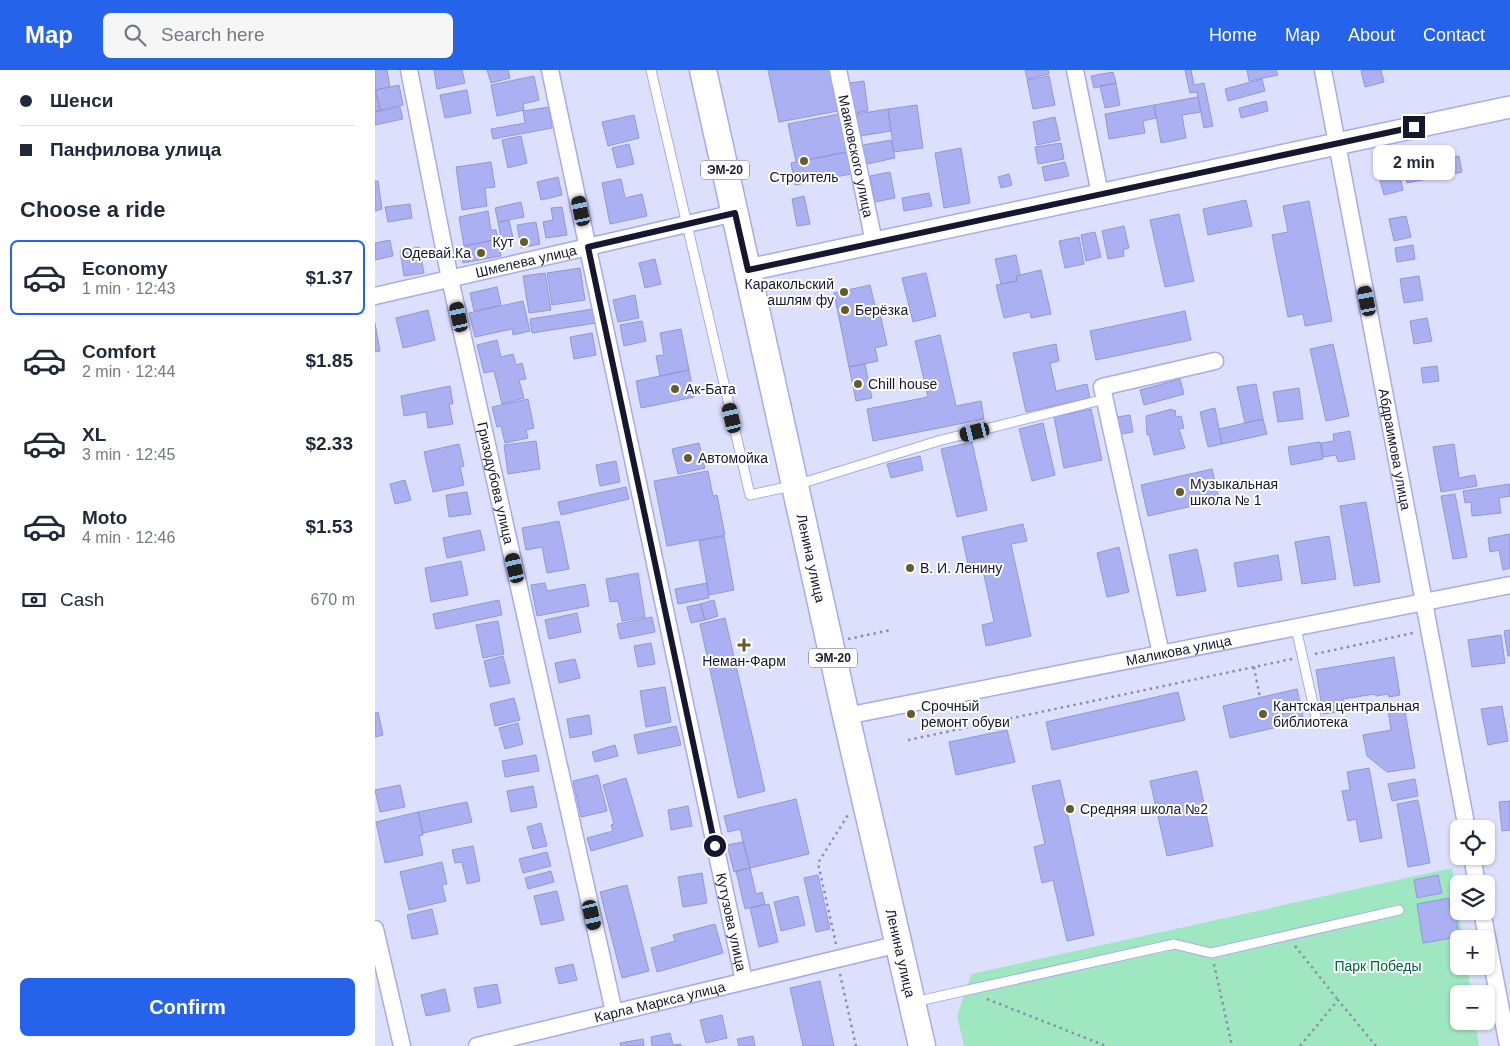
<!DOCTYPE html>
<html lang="en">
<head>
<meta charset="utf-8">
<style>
	body { margin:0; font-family:Arial,sans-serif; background:#f6f6f7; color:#1f2937; height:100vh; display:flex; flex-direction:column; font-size:19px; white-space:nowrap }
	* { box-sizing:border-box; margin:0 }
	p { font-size:16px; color:#747a83 }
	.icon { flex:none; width:28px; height:28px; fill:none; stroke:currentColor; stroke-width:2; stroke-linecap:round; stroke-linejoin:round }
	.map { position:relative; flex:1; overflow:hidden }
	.side { display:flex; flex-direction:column; background:#fff; width:375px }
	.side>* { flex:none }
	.hud { display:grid; align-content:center; height:110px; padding:0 20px; background:#fff }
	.controls { position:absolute; left:1075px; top:750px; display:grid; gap:10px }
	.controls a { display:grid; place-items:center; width:45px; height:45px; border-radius:8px; background:#fff; box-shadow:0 1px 4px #0004; font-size:25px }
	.end { position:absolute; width:22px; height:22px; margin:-11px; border:6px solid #16162f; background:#fff; box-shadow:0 0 0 2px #fff }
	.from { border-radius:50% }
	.bubble { position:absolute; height:35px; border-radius:8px; background:#fff; box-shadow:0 1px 4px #0004; font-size:16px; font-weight:800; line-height:35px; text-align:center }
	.car { position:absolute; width:15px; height:30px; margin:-15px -8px; border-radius:6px; box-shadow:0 0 4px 1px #0007; background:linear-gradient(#222 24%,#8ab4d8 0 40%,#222 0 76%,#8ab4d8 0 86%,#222 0) }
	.hud b { display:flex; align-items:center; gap:18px; height:48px; font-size:19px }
	.hud b+b { border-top:1px solid #e0e1e3 }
	.hud i { width:12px; height:12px; background:#1f2937 }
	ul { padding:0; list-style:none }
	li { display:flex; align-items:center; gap:15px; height:75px; margin:0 10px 8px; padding:0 10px; border:2px solid transparent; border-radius:8px }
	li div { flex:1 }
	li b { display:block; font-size:19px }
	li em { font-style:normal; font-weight:800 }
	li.active { border-color:#2563eb }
	li>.icon { width:45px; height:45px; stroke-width:1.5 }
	h2 { padding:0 20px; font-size:22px; line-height:60px }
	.pay { display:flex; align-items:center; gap:12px; height:55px; padding:0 20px; font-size:19px }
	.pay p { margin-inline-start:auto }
	.cta { display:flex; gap:10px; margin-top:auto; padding:10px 20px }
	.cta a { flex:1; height:58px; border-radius:8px; background:#2563eb; color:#fff; font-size:20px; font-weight:800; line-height:58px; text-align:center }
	header { display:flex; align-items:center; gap:30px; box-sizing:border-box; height:70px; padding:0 25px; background:#2563eb; color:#fff }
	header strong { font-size:24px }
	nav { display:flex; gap:28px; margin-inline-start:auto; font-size:18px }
	.search { width:350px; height:45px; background:#f6f6f7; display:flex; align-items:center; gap:12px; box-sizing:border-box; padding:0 18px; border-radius:8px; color:#747a83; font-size:19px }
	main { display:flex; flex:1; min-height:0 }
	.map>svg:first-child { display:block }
	.green { fill:#9fe7c1 }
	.building { fill:#abb0f2; stroke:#9397d7 }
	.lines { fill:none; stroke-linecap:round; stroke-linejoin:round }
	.service-casing { stroke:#a7abed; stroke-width:11 }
	.minor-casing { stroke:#a7abed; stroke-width:19 }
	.tertiary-casing { stroke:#a7abed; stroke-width:24 }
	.primary-casing { stroke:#a7abed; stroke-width:29 }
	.path { stroke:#8d8faa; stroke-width:2.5; stroke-dasharray:2.5 4; stroke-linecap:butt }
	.service { stroke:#fff; stroke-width:9 }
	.minor { stroke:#fff; stroke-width:16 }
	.tertiary { stroke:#fff; stroke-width:21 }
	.primary { stroke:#fff; stroke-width:26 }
	.route { stroke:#16162f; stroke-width:6 }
	.poi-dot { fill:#655d29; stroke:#fff; stroke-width:2 }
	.labels { text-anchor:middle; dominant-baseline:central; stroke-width:4; stroke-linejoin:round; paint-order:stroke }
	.shield { fill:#fff; stroke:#5c5c6d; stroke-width:1 }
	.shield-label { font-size:12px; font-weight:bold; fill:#16162f }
	.street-label { font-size:14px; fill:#16162f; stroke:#fff }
	.poi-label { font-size:14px; fill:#16162f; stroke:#fff; text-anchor:start }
	.park-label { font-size:14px; fill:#016240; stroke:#fff }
</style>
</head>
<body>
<header>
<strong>Map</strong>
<div class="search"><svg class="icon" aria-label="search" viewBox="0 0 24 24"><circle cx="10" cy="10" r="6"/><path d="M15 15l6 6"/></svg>Search here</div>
<nav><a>Home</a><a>Map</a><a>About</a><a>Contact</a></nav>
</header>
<main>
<section class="side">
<div class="hud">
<b><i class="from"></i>Шенси</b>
<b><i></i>Панфилова улица</b>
</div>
<h2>Choose a ride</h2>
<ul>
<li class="active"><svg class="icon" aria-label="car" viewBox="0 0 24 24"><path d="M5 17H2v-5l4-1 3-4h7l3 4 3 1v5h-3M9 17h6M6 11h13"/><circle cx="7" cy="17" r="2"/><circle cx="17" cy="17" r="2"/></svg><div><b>Economy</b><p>1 min · 12:43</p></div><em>$1.37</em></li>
<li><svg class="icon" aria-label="car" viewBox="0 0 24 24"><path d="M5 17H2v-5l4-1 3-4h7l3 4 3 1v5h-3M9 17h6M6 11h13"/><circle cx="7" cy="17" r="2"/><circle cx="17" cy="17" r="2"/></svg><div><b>Comfort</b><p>2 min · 12:44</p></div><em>$1.85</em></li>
<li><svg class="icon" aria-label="car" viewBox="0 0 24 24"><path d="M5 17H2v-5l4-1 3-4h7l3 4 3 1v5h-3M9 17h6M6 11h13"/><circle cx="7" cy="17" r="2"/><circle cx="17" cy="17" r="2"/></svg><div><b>XL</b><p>3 min · 12:45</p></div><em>$2.33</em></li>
<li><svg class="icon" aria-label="car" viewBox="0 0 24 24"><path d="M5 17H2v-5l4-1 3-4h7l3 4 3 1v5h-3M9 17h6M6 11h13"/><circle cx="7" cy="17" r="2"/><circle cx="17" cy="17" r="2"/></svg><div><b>Moto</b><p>4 min · 12:46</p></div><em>$1.53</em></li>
</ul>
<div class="pay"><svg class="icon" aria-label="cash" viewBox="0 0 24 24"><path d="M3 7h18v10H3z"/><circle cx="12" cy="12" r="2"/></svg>Cash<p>670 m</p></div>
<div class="cta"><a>Confirm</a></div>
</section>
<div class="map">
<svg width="1135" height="976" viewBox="0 0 1135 976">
	<rect width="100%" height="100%" fill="#dde0fc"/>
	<path class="green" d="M1077 798 1088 869H1084V896H1092L1096 924H1084V951H1100L1104 976H589L582 946 596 904Z"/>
	<path class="building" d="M0 0H12L15 17 0 20Z
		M59 0H87L90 13 62 19Z
		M112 0H133L135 8 116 13Z
		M393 0H455L463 41 404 52Z
		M650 0H673L674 4 652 9Z
		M810 0H816L819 15 829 13 838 56 829 58 822 22 815 23Z
		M872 0H901L903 5 874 11Z
		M992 0H1006L1009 12 990 17 986 1Z
		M738 2 741 13 719 18 716 6Z
		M159 6 164 30 148 34 149 40 122 46 116 15Z
		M674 6 680 35 658 39 652 10Z
		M887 9 890 21 853 31 850 19Z
		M489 11 493 41 479 43 475 13Z
		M741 13 745 35 730 38 725 16Z
		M24 15 28 35 5 40 1 20Z
		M0 20 5 40 0 41Z
		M92 20 96 43 70 48 65 25Z
		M823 27 826 42 807 45 811 68 786 73 779 35Z
		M891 31 893 41 866 48 864 38Z
		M542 35 548 78 519 82 513 39Z
		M779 35 781 48 768 51 770 63 734 69 730 44Z
		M25 37 28 49 0 55V42Z
		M174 37 177 58 118 69 116 59 150 53 148 41Z
		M513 39 516 61 485 66 482 44Z
		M464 44 472 82 421 92 413 54Z
		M259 45 264 68 233 76 227 52Z
		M680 47 685 70 662 75 658 52Z
		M146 66 152 93 133 98 127 70Z
		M516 70 520 88 492 94 488 75Z
		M686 73 689 89 663 94 660 77Z
		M254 74 259 94 242 98 237 78Z
		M586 78 595 133 569 138 560 83Z
		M472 82 476 104 420 115 416 93Z
		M1084 86 1087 102 1032 113 1029 97Z
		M116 92 120 117 110 118 112 136 87 140 81 97Z
		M690 92 694 106 670 111 667 97Z
		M515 102 520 128 500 132 495 106Z
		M1024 102 1028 120 1009 125 1004 107Z
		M634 104 637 115 626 118 623 107Z
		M183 107 187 125 166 130 162 112Z
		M246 109 250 128 267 124 272 146 235 154 227 113Z
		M0 111H3L7 139 0 141Z
		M554 123 557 136 529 141 527 128Z
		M429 126 435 154 422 156 417 129Z
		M871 130 877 156 833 165 828 139Z
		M934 131 957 251 930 256 928 244 913 247 897 165 913 162 908 136Z
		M146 132 149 147 123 152 120 138Z
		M35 134 37 148 13 152 10 137Z
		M187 137 192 165 171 168 168 152 178 150 176 138Z
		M113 141 116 160H121L123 169 89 176 84 147Z
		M804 144 819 211 790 217 775 150Z
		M1031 146 1036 167 1019 171 1014 149Z
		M134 150 139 172 127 174 123 152Z
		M161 152 165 174 146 178 142 155Z
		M749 156 754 178 748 180 749 186 733 189 727 161Z
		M720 162 726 187 711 191 706 165Z
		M704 167 709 194 690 198 684 171Z
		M123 169 126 186 88 193 85 177Z
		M15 170 18 186 0 190V173Z
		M1038 175 1040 189 1022 192 1020 178Z
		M44 177 49 203 29 206 25 181Z
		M641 185 645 205 641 206 642 211 626 214 620 189Z
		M280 189 286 214 270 218 264 193Z
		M205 198 210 230 177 235 172 203Z
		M666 200 676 244 656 248 655 242 629 248 621 215 642 211 641 206Z
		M170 203 176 240 154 243 148 206Z
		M551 203 561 246 538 252 527 208Z
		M1044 206 1048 230 1029 233 1025 209Z
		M495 215 500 236 503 235 512 275 500 278 503 291 474 297 459 223Z
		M122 217 126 235 99 241 95 223Z
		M260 225 264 248 243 252 238 230Z
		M148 231 155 261 138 265 137 259 100 267 94 243Z
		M218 239 221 253 157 263 155 249Z
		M53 240 60 270 28 278 21 248Z
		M810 241 816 270 721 290 715 261Z
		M1052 248 1057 271 1039 274 1035 251Z
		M267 251 271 271 249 276 245 255Z
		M0 253 5 281 0 282Z
		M306 259 314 300 285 306 281 286 289 285 285 263Z
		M217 263 221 285 199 289 195 267Z
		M565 265 581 336 606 331 609 349 498 371 492 339 553 327 540 271Z
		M122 270 126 287 138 284 141 295 147 293 151 309 144 310 149 328 127 334 119 301 109 303 102 275Z
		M681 274 684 291 675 293 681 321 712 314 715 328 651 342 638 283Z
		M958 274 974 346 951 351 935 279Z
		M490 294 497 328 481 331 474 297Z
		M1062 296 1064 311 1048 313 1046 298Z
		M314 300 319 327 266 338 261 311Z
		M805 309 809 324 769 335 765 320Z
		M881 314 888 349 870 353 862 317Z
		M75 316 78 334H74L78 354 53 358 51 342 29 346 26 326Z
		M924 318 928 349 903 352 898 322Z
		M153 329 159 358 151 360 153 368 130 373 126 356 122 357 117 337Z
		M840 338 847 374 833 377 825 342Z
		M716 339 727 390 689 398 679 347Z
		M797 339V341L800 340 801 347 806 346 809 358 804 359 810 378 779 385 774 364 772 365 771 346Z
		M755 345 758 362 746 364 742 347Z
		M888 349 892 364 847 374 844 359Z
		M668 353 680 405 657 411 644 359Z
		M975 361 980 389 963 392 961 385 948 387 946 373 959 371 958 364Z
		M161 371 165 399 133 404 129 375Z
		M597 372 612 440 582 447 566 379Z
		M945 372 948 389 916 395 913 377Z
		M324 373 330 398 303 404 297 379Z
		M84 374 89 396 85 397 89 415 58 422 49 382Z
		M1079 374 1084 408 1100 405 1102 416 1066 422 1058 377Z
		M545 386 548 400 516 408 512 394Z
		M241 391 245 412 225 416 221 395Z
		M837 399 844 430 773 446 766 415Z
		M333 401 338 426 342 425 350 465 292 476 279 411Z
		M30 410 36 430 20 434 15 414Z
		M1135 414V426L1124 428 1126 443 1097 446 1096 432 1090 433 1088 421Z
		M251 417 254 429 186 445 183 432Z
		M92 422 96 444 74 447 71 425Z
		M1080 424 1092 487 1078 489 1066 426Z
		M991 432 1005 512 979 516 965 436Z
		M184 451 194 499 172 503 167 477 151 480 147 458Z
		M648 454 652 471 636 474 656 566 611 576 607 555 619 552 606 491 593 494 587 467Z
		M105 460 110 480 72 488 68 468Z
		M1135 464V498L1128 500 1124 480 1115 482 1113 468Z
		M349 466 359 520 334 525 324 471Z
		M954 466 961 509 927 514 920 472Z
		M744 477 754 522 732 527 722 483Z
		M822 479 831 521 802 526 794 485Z
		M903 485 907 510 863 517 859 493Z
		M86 491 93 525 56 532 50 498Z
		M263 503 270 547 247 551 243 531 235 532 231 509Z
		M170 513 172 521 210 514 214 536 162 546 156 515Z
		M332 513 334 528 303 534 300 519Z
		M124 530 127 545 61 559 58 544Z
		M339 530 343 546 330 550 325 534Z
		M325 534 330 550 316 553 312 537Z
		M202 543 206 562 174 569 170 550Z
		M277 547 280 562 245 569 242 554Z
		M350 548 390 721 363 728 325 554Z
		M123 551 129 584 108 588 101 555Z
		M1135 560V586H1133L1129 561Z
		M1126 565 1130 593 1097 597 1093 570Z
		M276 573 280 594 263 597 259 576Z
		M128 586 135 613 115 617 109 591Z
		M1019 587 1025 625 1014 627 1013 624 1001 626 1000 624 968 629 970 641 948 644 941 600Z
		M200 589 205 608 184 613 180 593Z
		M290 617 296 652 271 657 265 621Z
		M922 619 929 651 855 668 848 636Z
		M803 622 810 650 677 680 671 652Z
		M139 628 145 650 120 656 115 634Z
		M1029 636 1040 698 1012 702 992 686 988 665 1016 660 1013 639Z
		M1127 636 1133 671 1113 675 1106 639Z
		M3 642 8 665 0 667V643Z
		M214 645 217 664 195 668 192 649Z
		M143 653 148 674 130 679 124 658Z
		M301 656 306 675 263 684 259 665Z
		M632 660 640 692 581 705 574 672Z
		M240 675 243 686 220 692 217 682Z
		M161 685 164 701 130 707 127 691Z
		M994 698 1007 768 985 772 981 749 973 751 967 721 975 720 972 702Z
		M822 701 838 776 792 786 775 711Z
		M223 705 232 741 206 747 198 711Z
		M251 708 268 766 216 781 212 768 238 761 236 755 239 754 228 715Z
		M1040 709 1043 726 1017 731 1013 714Z
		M685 710 719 865 692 871 678 810 667 813 659 777 670 774 657 716Z
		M25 715 30 737 5 742 0 720Z
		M158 716 162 737 136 742 132 721Z
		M421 729 434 784 375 798 365 759 353 762 349 746Z
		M1043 730 1055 793 1033 797 1022 734Z
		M1135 731V760L1127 761 1124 732Z
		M92 732 97 752 48 763 43 742Z
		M313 736 317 756 296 760 293 740Z
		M43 742 48 765 44 766 48 785 10 793 1 752Z
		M166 753 172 776 158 779 152 757Z
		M368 772 375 798 359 802 352 775Z
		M98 776 105 811 92 814 87 792 80 793 77 780Z
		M172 782 176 796 148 803 144 789Z
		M67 792 72 814 67 815 71 831 34 840 25 802Z
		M375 798 381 824 387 822 390 834 370 839 361 801Z
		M176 801 179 812 153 819 150 808Z
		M327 803 332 833 308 837 303 807Z
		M443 805 455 859 441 862 429 808Z
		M1063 805 1067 823 1042 828 1039 810Z
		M252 815 274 901 247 908 225 822Z
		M182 821 189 850 166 855 159 826Z
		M423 826 430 855 406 861 399 832Z
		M1074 828 1075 839 1080 838 1084 867 1048 873 1042 834Z
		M394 834 403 872 384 877 375 838Z
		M57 839 63 864 37 869 32 845Z
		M340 854 348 883 282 902 276 878 300 871 298 865Z
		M198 894 202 910 184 914 180 898Z
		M445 911 459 976H428L415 918Z
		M122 914 126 933 103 938 99 918Z
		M70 919 75 941 51 946 46 925Z
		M347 945 352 968 331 973 325 950Z
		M295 963 298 975 306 974V976H277L276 967Z
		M378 966 380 976H364L362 969Z
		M268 969 269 976H246L245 973Z"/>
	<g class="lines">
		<defs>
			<path id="service" d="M276 0 375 425 421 415 563 371 730 329
				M921 558 941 647
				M539 932 799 874 836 883 1024 840"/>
			<g id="minor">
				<path id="s1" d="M34 0 75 209 239 942"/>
				<path id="s2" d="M175 0 369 911"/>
				<path id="s3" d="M463 0 499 172"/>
				<path d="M700 0 725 124"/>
				<path id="s4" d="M948 0 1092 759"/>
				<path id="s5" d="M0 226 360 143"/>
				<path d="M786 584 727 317 840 291"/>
				<path id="s6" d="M471 646 1135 515"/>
				<path d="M1097 786 1102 814"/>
				<path d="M1107 841 1133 976"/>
				<path d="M0 859 27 976"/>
				<path id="s7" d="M102 976 524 874"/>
			</g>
			<path id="tertiary" d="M373 200 1135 37"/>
			<g id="primary">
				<path id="s8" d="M328 0 471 646 547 976"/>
			</g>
		</defs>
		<use href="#service" class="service-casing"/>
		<use href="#minor" class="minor-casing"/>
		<use href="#tertiary" class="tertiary-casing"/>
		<use href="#primary" class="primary-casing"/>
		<path class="path" d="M473 569 516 560
			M940 584 1038 563
			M879 597 885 628
			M533 670 917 589
			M461 874 443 793 473 745
			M920 876 963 930
			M839 894 857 976
			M465 904 481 976
			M612 929 731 976
			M925 976 963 930 1001 976"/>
		<use href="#service" class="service"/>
		<use href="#minor" class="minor"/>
		<use href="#tertiary" class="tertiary"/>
		<use href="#primary" class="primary"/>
	</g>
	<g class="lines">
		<path class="route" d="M340 776 213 177 360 143 373 200 1039 57"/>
	</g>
	<g class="poi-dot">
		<circle cx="429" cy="91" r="5"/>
		<circle cx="149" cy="172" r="5"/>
		<circle cx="106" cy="183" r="5"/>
		<circle cx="469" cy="222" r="5"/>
		<circle cx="470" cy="240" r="5"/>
		<circle cx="483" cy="314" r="5"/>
		<circle cx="300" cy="319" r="5"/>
		<circle cx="313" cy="388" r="5"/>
		<circle cx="805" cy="422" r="5"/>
		<circle cx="535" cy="498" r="5"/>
		<path d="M366.5 567.5h5v5h5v5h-5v5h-5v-5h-5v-5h5z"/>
		<circle cx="536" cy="644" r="5"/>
		<circle cx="888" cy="644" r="5"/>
		<circle cx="695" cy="739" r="5"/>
	</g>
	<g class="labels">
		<g class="shield">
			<rect x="326" y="90.5" width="48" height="19" rx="4"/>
			<rect x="434" y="578.5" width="48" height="19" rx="4"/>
		</g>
		<g class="shield-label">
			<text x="350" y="100">ЭМ-20</text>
			<text x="458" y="588">ЭМ-20</text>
		</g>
		<g class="street-label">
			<text stroke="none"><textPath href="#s3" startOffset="88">Маяковского улица</textPath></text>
			<text stroke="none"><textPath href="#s5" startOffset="155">Шмелева улица</textPath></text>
			<text stroke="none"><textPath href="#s4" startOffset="386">Абдраимова улица</textPath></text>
			<text stroke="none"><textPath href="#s1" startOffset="422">Гризодубова улица</textPath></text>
			<text stroke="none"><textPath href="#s8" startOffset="500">Ленина улица</textPath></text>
			<text stroke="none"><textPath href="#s6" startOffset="339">Маликова улица</textPath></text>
			<text stroke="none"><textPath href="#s2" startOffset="871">Кутузова улица</textPath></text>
			<text stroke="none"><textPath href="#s8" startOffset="905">Ленина улица</textPath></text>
			<text stroke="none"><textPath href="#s7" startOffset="188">Карла Маркса улица</textPath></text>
		</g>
		<g class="poi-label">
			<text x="429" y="107" text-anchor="middle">Строитель</text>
			<text x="139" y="172" text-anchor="end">Кут</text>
			<text x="96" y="183" text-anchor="end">Одевай.Ка</text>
			<text x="459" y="214" text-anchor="end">Каракольский<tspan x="459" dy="16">ашлям фу</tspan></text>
			<text x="480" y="240">Берёзка</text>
			<text x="493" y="314">Chill house</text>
			<text x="310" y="319">Ак-Бата</text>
			<text x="323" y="388">Автомойка</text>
			<text x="815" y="414">Музыкальная<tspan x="815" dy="16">школа № 1</tspan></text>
			<text x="545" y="498">В. И. Ленину</text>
			<text x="369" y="591" text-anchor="middle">Неман-Фарм</text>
			<text x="546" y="636">Срочный<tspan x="546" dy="16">ремонт обуви</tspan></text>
			<text x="898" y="636">Кантская центральная<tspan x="898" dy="16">библиотека</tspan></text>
			<text x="705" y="739">Средняя школа №2</text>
		</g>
		<g class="park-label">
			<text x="1003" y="896">Парк Победы</text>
		</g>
	</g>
</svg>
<div class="controls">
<a><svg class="icon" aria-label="locate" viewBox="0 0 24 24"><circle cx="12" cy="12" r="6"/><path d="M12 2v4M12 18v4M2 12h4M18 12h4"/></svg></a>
<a><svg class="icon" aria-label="layers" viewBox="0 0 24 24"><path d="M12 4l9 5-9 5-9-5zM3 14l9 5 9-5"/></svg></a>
<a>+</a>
<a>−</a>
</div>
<i class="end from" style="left:340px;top:776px"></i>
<i class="end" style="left:1039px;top:57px"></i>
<div class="bubble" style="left:998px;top:75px;width:82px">2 min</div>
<i class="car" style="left:206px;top:141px;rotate:348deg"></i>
<i class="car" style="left:992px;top:231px;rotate:349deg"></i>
<i class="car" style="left:84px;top:247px;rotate:348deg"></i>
<i class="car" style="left:357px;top:348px;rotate:347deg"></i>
<i class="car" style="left:600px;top:362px;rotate:256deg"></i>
<i class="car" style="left:140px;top:498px;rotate:347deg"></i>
<i class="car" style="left:217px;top:845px;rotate:167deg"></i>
</div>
</main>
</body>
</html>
